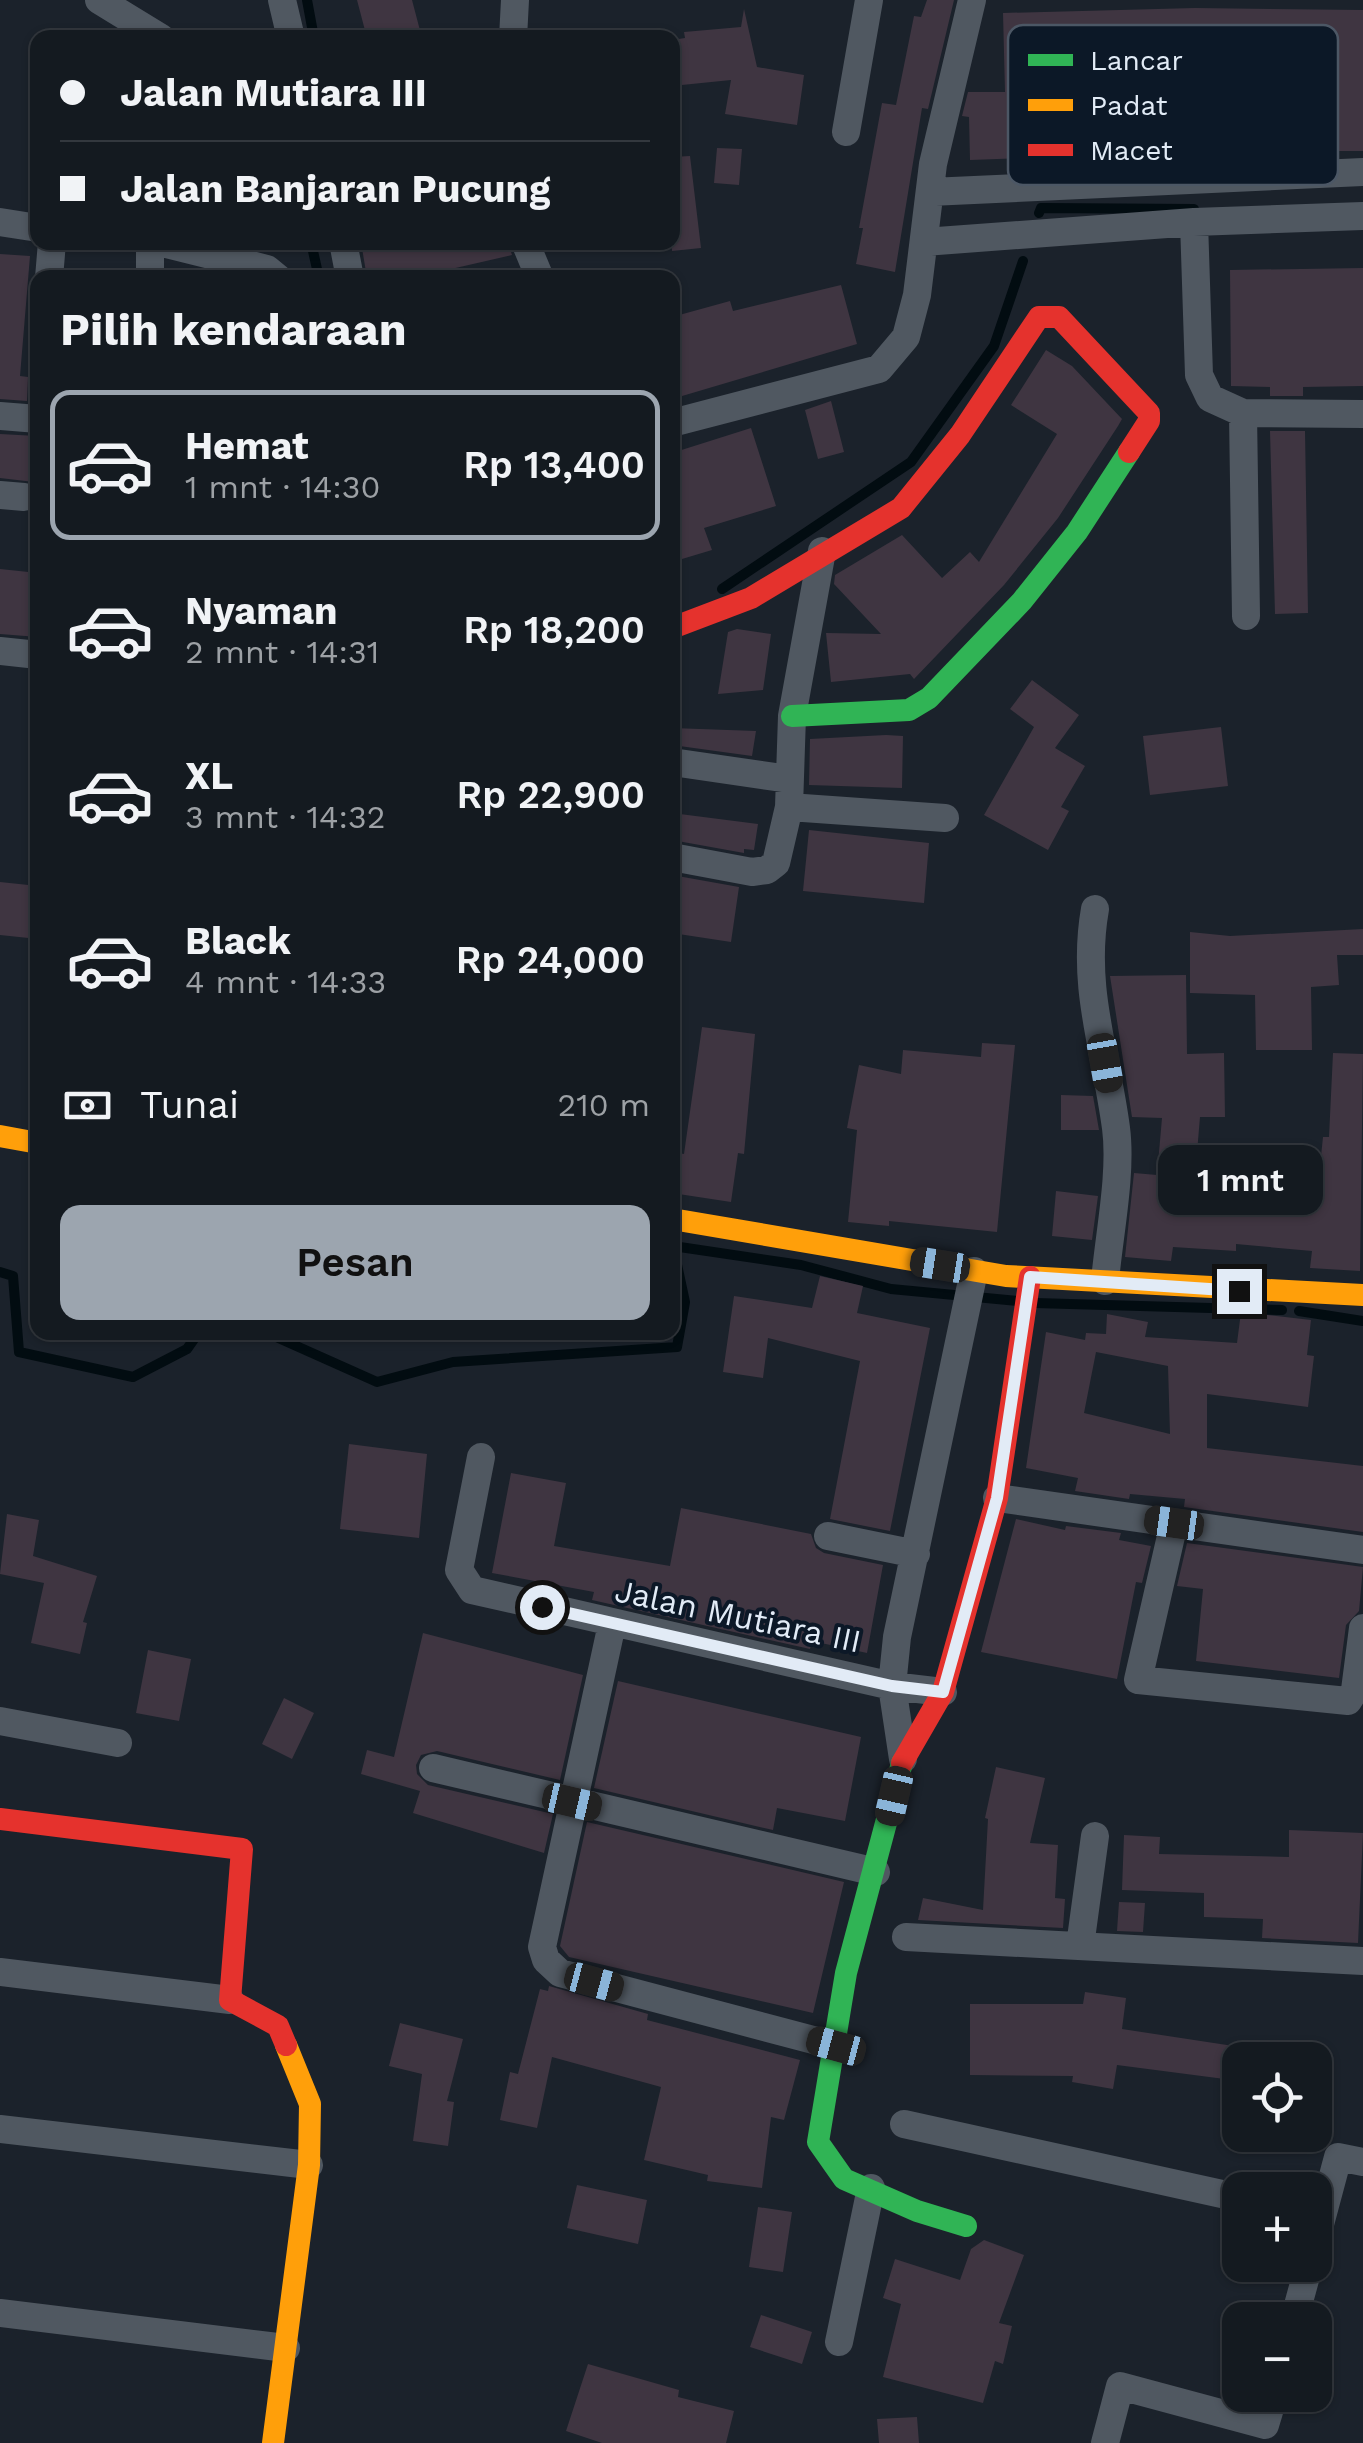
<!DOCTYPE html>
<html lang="id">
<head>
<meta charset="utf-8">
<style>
	body { margin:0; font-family:"Work Sans",sans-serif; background:#1d2329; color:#f1f3f6; height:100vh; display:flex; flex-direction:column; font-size:38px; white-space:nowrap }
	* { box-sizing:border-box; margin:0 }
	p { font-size:32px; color:#9da1a5 }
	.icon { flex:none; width:55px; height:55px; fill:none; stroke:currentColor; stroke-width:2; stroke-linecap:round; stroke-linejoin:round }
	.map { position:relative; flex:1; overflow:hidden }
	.panel { position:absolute; left:30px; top:270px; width:650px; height:1070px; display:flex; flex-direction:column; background:#141a20; border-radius:20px; box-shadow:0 2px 8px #0004,0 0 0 2px #33383e }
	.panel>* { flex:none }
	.top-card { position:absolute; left:30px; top:30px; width:650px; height:220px; border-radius:20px; box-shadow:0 2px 8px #0004,0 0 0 2px #33383e; display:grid; align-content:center; height:220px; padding:0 30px; background:#141a20 }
	.controls { position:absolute; left:1222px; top:2042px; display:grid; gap:20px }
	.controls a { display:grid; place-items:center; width:110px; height:110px; border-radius:20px; background:#141a20; box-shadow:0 2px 8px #0004,0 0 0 2px #33383e; font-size:50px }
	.end { position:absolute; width:45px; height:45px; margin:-22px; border:12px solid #e2ebf6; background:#111; box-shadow:0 0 0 5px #111 }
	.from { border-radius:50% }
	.bubble { position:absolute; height:70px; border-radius:20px; background:#141a20; box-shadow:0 2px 8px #0004,0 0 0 2px #33383e; font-size:32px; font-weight:600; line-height:70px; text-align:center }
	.car { position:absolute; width:30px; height:60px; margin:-30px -15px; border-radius:12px; box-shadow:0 0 8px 2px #0007; background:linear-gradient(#222 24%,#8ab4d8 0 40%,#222 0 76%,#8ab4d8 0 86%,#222 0) }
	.top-card b { display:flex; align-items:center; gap:35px; height:95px; font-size:38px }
	.top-card b+b { border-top:2px solid #33383e }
	.top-card i { width:25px; height:25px; background:#f1f3f6 }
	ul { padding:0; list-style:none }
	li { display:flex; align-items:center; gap:30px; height:150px; margin:0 20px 15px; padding:0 10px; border:5px solid transparent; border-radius:20px }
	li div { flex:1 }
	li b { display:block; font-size:38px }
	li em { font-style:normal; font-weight:600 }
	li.active { border-color:#9ca5af }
	li>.icon { width:90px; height:90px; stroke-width:1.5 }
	h2 { padding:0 30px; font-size:45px; line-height:120px }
	.pay { display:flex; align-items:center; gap:25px; height:110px; padding:0 30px; font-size:38px }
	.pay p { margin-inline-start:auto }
	.button { display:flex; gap:20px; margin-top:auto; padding:20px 30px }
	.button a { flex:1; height:115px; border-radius:20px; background:#9ca5af; color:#111; font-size:40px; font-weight:600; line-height:115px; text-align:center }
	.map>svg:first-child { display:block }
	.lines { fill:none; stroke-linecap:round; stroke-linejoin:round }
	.stream { stroke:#020c11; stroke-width:10 }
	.building { fill:#3f3541; fill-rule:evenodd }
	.street { stroke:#505861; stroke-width:28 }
	.fast { stroke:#30b455; stroke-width:22 }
	.slow { stroke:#ff9f0a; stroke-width:22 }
	.jam { stroke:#e5322d; stroke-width:22 }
	.route { stroke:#e2ebf6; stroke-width:12 }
	.labels { text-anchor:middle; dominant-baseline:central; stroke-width:8; stroke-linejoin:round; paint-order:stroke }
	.street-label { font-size:32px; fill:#e2ebf6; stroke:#0c1827 }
	.key { fill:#0c1827; stroke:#4c5765; stroke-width:2.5 }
	.key-label { font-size:28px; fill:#e2ebf6 }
</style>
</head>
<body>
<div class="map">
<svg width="1363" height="2443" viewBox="0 0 1363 2443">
	<rect width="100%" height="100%" fill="#1b222b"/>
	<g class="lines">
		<path class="stream" d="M307 0 314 38
			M1039 213 1041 208 1194 209
			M311 242 319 278
			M722 589 911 462 994 346 1023 261
			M0 1272 13 1276 19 1352 133 1377 187 1349 199 1332
			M1035 1303 1282 1310
			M1299 1311 1363 1321
			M265 1332 377 1382 453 1362 677 1347 685 1302 673 1246 801 1265 891 1289 1018 1301"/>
	</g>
	<path class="building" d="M357 0H412L422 38H367Z
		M927 0H954L928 109 922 108 895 272 856 264 863 228H859L882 103 896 105 914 16 921 17Z
		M1195 8 1363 10V151H1207L970 160 969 117 962 116 968 92H1005L1003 13Z
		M744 9 757 67 804 75 797 125 725 114 731 80 672 86V40L685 38 684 32 741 27Z
		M717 148 742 149 739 185 714 183Z
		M690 156 701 248 672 251V157Z
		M361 242H508L512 255 412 278H367Z
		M0 254 30 256 20 376 28 377 27 401 0 399Z
		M1363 268V386L1303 387V396H1270V387L1231 386 1230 270Z
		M841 285 857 344 672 399V317L730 301 733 311Z
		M1046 350 1072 366 1122 419 1118 426 1058 518 1004 585 914 679 910 674 831 682 826 633 881 634 834 584 835 575 902 535 942 578 970 552 979 562 1057 434 1011 405Z
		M831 401 844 452 818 459 805 410Z
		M751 428 776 506 704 528 712 550 672 562V453Z
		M1270 431H1305L1308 613 1275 614Z
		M0 434 37 436 34 482 0 478Z
		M0 569 38 573V637L0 634Z
		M737 629 771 634 763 690 718 694 728 632Z
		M1032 680 1079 715 1055 748 1085 766 1061 807 1069 811 1048 850 984 815 1034 727 1010 709Z
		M1221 727 1228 786 1150 795 1143 736Z
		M672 728 756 731 752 756 672 745Z
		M886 735 903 736 902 788 809 785 810 739Z
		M672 813 758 824 754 850 744 849V853L672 840Z
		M809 830 929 843 924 903 803 891Z
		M672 875 739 887 731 942 672 933Z
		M0 882 38 886V939L0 935Z
		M1363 929V955H1337L1339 985 1311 987 1312 1050H1256L1255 995 1190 993V932L1230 936Z
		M1186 975 1187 1054 1224 1053 1225 1117H1200L1194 1188 1317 1195 1323 1137H1329L1333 1053 1363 1054 1360 1271 1310 1268 1312 1251 1236 1244V1251L1173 1247 1171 1261 1125 1257 1134 1173 1157 1175 1162 1118 1132 1117 1110 976Z
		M702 1027 755 1034 744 1154 738 1153 731 1202 672 1193 678 1153 684 1154Z
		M982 1043 1015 1045 997 1232 889 1221V1226L848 1222 857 1130 847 1128 859 1065 901 1074 903 1050 981 1057Z
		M1061 1095 1093 1096 1099 1130H1061Z
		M1056 1191 1098 1196 1092 1240 1052 1236Z
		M820 1276 863 1286 857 1313 930 1328 890 1531 830 1519 860 1361 768 1338 763 1378 723 1372 734 1296 812 1308Z
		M1241 1312 1311 1320 1307 1355 1314 1356 1308 1407 1207 1394V1448L1363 1466V1532L1184 1507 1185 1499 1130 1494 1129 1499 1075 1491 1078 1478 1026 1468 1046 1332 1085 1340 1086 1333 1106 1334 1107 1314 1148 1322 1145 1337 1237 1343ZM1096 1352 1168 1366 1170 1434 1084 1413Z
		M349 1444 427 1454 419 1538 340 1529Z
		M511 1473 566 1483 554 1546 670 1566 681 1508 811 1534 816 1548 824 1553 883 1565 867 1653 812 1641 810 1649 592 1600 594 1592 492 1573Z
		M7 1514 39 1520 33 1556 97 1576 83 1622 87 1623 80 1654 31 1643 44 1583 0 1574Z
		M1016 1519 1065 1530 1066 1526 1121 1533 1119 1540 1151 1546 1142 1583 1136 1582 1117 1679 981 1652Z
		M1187 1543 1363 1567 1359 1611 1346 1625 1339 1678 1196 1661 1203 1589 1177 1586Z
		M423 1633 583 1675 560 1780 437 1751 421 1755 416 1765 417 1774 428 1785 553 1814 544 1853 413 1813 420 1791 361 1774 367 1750 394 1757Z
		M148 1650 191 1659 179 1721 136 1713Z
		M618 1681 861 1737 845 1821 777 1808 773 1830 594 1788Z
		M284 1698 314 1713 292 1759 262 1744Z
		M996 1767 1045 1778 1030 1843 1058 1845 1055 1898 1065 1899 1063 1928 918 1920 923 1898 983 1910 988 1819 985 1818Z
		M587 1822 844 1882 813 2013 569 1957 560 1946Z
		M1289 1830 1363 1833 1358 1943 1262 1938 1263 1919 1204 1917V1893L1122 1890 1124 1835 1160 1837 1159 1854 1289 1857Z
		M1119 1902 1145 1903 1143 1932 1117 1931Z
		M549 1986 648 2014 647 2020 800 2060 784 2120 771 2117 762 2188 707 2181 708 2175 644 2160 661 2087 552 2057 537 2128 500 2120 510 2072 518 2074 540 1989 548 1991Z
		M1085 1992 1126 1998 1122 2029 1240 2047V2081L1117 2065 1113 2089 1072 2082 1073 2076 970 2075V2004H1083Z
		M400 2023 463 2039 447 2101 454 2102 448 2146 413 2141 422 2074 389 2066Z
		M577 2185 647 2200 638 2244 567 2228Z
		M758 2207 792 2212 783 2272 749 2267Z
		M984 2240 1024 2255 999 2323 1012 2326 1003 2364 995 2361 983 2403 883 2377 901 2304 883 2298 895 2259 960 2280 971 2249Z
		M761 2315 812 2332 802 2364 750 2347Z
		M588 2364 679 2390 678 2397 734 2411 726 2443H602L566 2431Z
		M917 2417 919 2443H879L877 2419Z"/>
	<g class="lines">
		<path class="street" d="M99 0 161 38
			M282 0 291 38
			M513 38 515 0
			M846 132 869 0
			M930 192 1363 172
			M0 222 38 228
			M1194 222 1199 375 1210 398 1243 413 1363 414
			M150 242V278
			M158 242 267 269 278 278
			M343 242 350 278
			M525 242 540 278
			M924 242 1194 222 1363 216
			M49 278 52 242
			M1243 413 1246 616
			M0 416 38 419
			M672 423 879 369 906 337 917 295 933 164 972 0
			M0 495 24 497
			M0 651 38 655
			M672 762 789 779
			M789 807 945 818
			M672 857 752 872 767 870 776 863 789 807 792 716 822 551
			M1095 909C1081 988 1106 1051 1116 1128 1122 1173 1109 1235 1105 1281
			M481 1457 459 1570 472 1590 892 1686 943 1692
			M997 1498 1363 1550
			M1174 1523 1138 1680 1348 1701 1355 1690 1363 1628
			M828 1536 916 1554
			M612 1624 542 1947 546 1960 560 1973 836 2046
			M0 1721 118 1743
			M903 1759 892 1686 897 1637 974 1271
			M433 1768 876 1872
			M906 1937 1363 1961
			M1080 1946 1095 1836
			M0 1972 230 2000
			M904 2124 1240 2198
			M0 2129 309 2165
			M1315 2243 1338 2157 1363 2162
			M0 2313 286 2348
			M1294 2320 1309 2265
			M839 2342 871 2188
			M1105 2443 1120 2386 1265 2425 1274 2395"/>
		<path class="fast" d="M792 716 909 710 929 698 1022 601 1077 532 1129 452
			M902 1763 846 1973 818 2142 844 2179 917 2211 966 2226"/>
		<path class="slow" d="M0 1136 38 1143
			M672 1219 1006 1276 1363 1295
			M273 2443 309 2165 310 2104 286 2045"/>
		<path class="jam" d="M672 628 751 598 901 508 960 435 1039 317H1059L1149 413V421L1129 452
			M902 1763 943 1692 997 1498 1030 1277
			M0 1819 242 1849 230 2000 278 2026 286 2045"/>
	</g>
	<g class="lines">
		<path class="route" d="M542 1607 892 1686 943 1692 997 1498 1030 1277 1239 1291"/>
	</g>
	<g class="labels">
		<g class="street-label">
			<text transform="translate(738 1616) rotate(12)">Jalan Mutiara III</text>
		</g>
	</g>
	<rect x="1008" y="25" width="330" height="160" rx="15" class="key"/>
	<rect x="1028" y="54" width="45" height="12" fill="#30b455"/>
	<rect x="1028" y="99" width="45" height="12" fill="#ff9f0a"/>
	<rect x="1028" y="144" width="45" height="12" fill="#e5322d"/>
	<g class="key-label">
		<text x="1090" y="70">Lancar</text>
		<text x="1090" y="115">Padat</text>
		<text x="1090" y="160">Macet</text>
	</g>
</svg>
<div class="controls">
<a><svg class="icon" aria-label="locate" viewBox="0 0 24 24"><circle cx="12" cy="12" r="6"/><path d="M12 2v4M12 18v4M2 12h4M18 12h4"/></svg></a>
<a>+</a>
<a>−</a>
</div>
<i class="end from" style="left:542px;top:1607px"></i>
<i class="end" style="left:1239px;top:1291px"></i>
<div class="bubble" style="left:1158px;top:1145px;width:165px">1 mnt</div>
<i class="car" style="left:1105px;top:1063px;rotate:170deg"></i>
<i class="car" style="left:940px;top:1265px;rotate:279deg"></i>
<i class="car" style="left:1174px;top:1523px;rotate:278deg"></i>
<i class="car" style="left:894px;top:1796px;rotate:193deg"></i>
<i class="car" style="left:572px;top:1802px;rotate:103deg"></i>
<i class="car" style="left:594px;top:1982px;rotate:105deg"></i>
<i class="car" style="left:836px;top:2046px;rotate:285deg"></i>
<div class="top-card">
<b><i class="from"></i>Jalan Mutiara III</b>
<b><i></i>Jalan Banjaran Pucung</b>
</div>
<section class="panel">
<h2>Pilih kendaraan</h2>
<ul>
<li class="active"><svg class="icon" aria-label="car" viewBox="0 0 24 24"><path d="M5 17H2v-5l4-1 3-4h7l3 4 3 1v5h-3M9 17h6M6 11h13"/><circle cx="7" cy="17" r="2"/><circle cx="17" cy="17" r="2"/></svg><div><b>Hemat</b><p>1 mnt · 14:30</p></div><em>Rp 13,400</em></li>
<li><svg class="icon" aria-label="car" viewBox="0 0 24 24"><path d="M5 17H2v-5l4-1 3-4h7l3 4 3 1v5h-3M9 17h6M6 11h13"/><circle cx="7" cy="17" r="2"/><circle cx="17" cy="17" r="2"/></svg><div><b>Nyaman</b><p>2 mnt · 14:31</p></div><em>Rp 18,200</em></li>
<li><svg class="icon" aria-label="car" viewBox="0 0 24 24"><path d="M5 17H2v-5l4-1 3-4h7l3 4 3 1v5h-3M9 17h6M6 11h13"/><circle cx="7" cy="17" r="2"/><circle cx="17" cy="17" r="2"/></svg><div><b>XL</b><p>3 mnt · 14:32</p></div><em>Rp 22,900</em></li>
<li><svg class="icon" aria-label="car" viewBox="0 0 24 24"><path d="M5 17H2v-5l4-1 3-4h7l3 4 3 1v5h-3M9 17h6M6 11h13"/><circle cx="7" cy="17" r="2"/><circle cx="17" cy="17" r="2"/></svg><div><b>Black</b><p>4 mnt · 14:33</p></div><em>Rp 24,000</em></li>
</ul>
<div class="pay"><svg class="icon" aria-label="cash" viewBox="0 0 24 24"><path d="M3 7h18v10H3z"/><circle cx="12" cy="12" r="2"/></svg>Tunai<p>210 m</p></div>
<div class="button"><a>Pesan</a></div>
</section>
</div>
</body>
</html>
